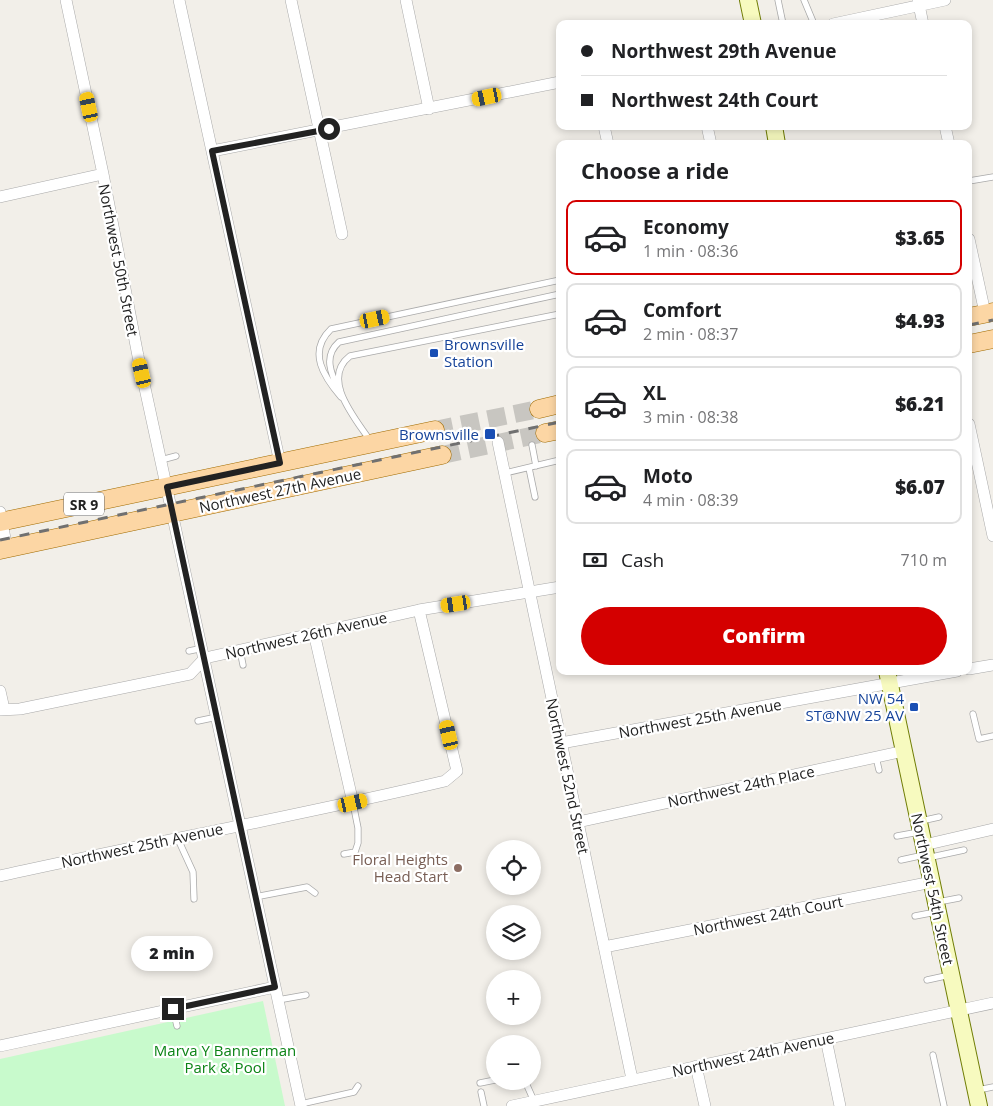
<!DOCTYPE html>
<html lang="en">
<head>
<meta charset="utf-8">
<style>
	body { margin:0; font-family:"Open Sans",sans-serif; background:#f6f6f6; color:#202124; height:100vh; display:flex; flex-direction:column; font-size:19px; white-space:nowrap }
	* { box-sizing:border-box; margin:0 }
	p { font-size:16px; color:#757577 }
	.icon { flex:none; width:28px; height:28px; fill:none; stroke:currentColor; stroke-width:2; stroke-linecap:round; stroke-linejoin:round }
	.map { position:relative; flex:1; overflow:hidden }
	.panel { position:absolute; left:556px; top:140px; width:416px; height:535px; display:flex; flex-direction:column; background:#fff; border-radius:10px; box-shadow:0 2px 8px #0003 }
	.panel>* { flex:none }
	.guide { position:absolute; left:556px; top:20px; width:416px; height:110px; border-radius:10px; box-shadow:0 2px 8px #0003; display:grid; align-content:center; height:110px; padding:0 25px; background:#fff }
	.buttons { position:absolute; left:486px; top:840px; display:grid; gap:10px }
	.buttons a { display:grid; place-items:center; width:55px; height:55px; border-radius:50%; background:#fff; box-shadow:0 2px 8px #0003; font-size:25px }
	.end { position:absolute; width:22px; height:22px; margin:-11px; border:6px solid #222; background:#fff; box-shadow:0 0 0 2px #fff }
	.from { border-radius:50% }
	.bubble { position:absolute; height:35px; border-radius:18px; background:#fff; box-shadow:0 2px 8px #0003; font-size:16px; font-weight:800; line-height:35px; text-align:center }
	.car { position:absolute; width:15px; height:30px; margin:-15px -8px; border-radius:6px; box-shadow:0 0 4px 1px #0007; background:linear-gradient(#f5c518 24%,#345 0 40%,#f5c518 0 76%,#345 0 86%,#f5c518 0) }
	.guide b { display:flex; align-items:center; gap:18px; height:48px; font-size:19px }
	.guide b+b { border-top:1px solid #e0e0e0 }
	.guide i { width:12px; height:12px; background:#202124 }
	ul { padding:0; list-style:none }
	li { display:flex; align-items:center; gap:15px; height:75px; margin:0 10px 8px; padding:0 15px; border:2px solid #e0e0e0; border-radius:10px }
	li div { flex:1 }
	li b { display:block; font-size:19px }
	li em { font-style:normal; font-weight:800 }
	li.selected { border-color:#d40000 }
	li>.icon { width:45px; height:45px; stroke-width:1.5 }
	h2 { padding:0 25px; font-size:22px; line-height:60px }
	.pay { display:flex; align-items:center; gap:12px; height:55px; padding:0 25px; font-size:19px }
	.pay p { margin-inline-start:auto }
	.button { display:flex; gap:10px; margin-top:auto; padding:10px 25px }
	.button a { flex:1; height:58px; border-radius:30px; background:#d40000; color:#fff; font-size:20px; font-weight:800; line-height:58px; text-align:center }
	.map>svg:first-child { display:block }
	.park { fill:#c8facc }
	.lines { fill:none; stroke-linecap:round; stroke-linejoin:round }
	.primary-tunnel { stroke:#c8c6c1; stroke-width:18; stroke-dasharray:18 9; stroke-linecap:butt }
	.lane-casing { stroke:#a9a9a9; stroke-width:7 }
	.street-casing { stroke:#a9a9a9; stroke-width:12 }
	.secondary-casing { stroke:#707d05; stroke-width:18 }
	.primary-casing { stroke:#a06b00; stroke-width:19 }
	.lane { stroke:#fff; stroke-width:5.5 }
	.street { stroke:#fff; stroke-width:11 }
	.secondary { stroke:#f7fabf; stroke-width:16 }
	.primary { stroke:#fcd6a4; stroke-width:18 }
	.rail { stroke:#707070; stroke-width:3; stroke-dasharray:10 10; stroke-linecap:butt }
	.route { stroke:#222; stroke-width:6 }
	.transit-dot { fill:#1a4fb4; stroke:#fff; stroke-width:2 }
	.education-dot { fill:#8d6e63; stroke:#fff; stroke-width:2 }
	.labels { text-anchor:middle; dominant-baseline:central; stroke-width:4.5; stroke-linejoin:round; paint-order:stroke }
	.shield { fill:#fff; stroke:#646464; stroke-width:1 }
	.shield-label { font-size:14px; font-weight:bold; fill:#222 }
	.street-label { font-size:15px; fill:#222; stroke:#fff }
	.transit-label { font-size:15px; fill:#164399; stroke:#fff; text-anchor:end }
	.education-label { font-size:15px; fill:#785e54; stroke:#fff; text-anchor:end }
	.park-label { font-size:15px; fill:#0c8416; stroke:#fff }
</style>
</head>
<body>
<div class="map">
<svg width="993" height="1106" viewBox="0 0 993 1106">
	<rect width="100%" height="100%" fill="#f2efe9"/>
	<path class="park" d="M263 1001 285 1106H0V1059Z"/>
	<g class="lines">
		<path class="primary-tunnel" d="M435 430 539 409
			M442 455 545 433"/>
		<defs>
			<path id="lane" d="M778 0 783 24
				M804 0 814 24
				M969 181 993 177
				M339 390C331 374 323 356 339 342L560 294
				M341 397C324 377 307 352 331 329L560 280
				M371 442C356 419 320 379 350 356L560 314
				M532 445 536 466
				M161 460 176 456
				M529 468 535 497
				M505 473 560 460
				M240 650 243 665
				M189 651 203 648
				M973 714 979 739 993 736
				M198 721 217 717
				M876 757 879 770
				M921 821 939 817
				M897 836 919 832
				M177 837 193 872 194 899
				M344 854 355 852 358 843V828L353 803
				M927 858 964 850
				M901 860 924 855
				M255 897 307 887 315 893
				M938 902 959 898
				M915 916 936 912
				M927 980 950 975
				M278 1000 306 995
				M173 1009 177 1026
				M933 1055 944 1106
				M525 1081 534 1101
				M480 1083 495 1080
				M978 1090 993 1087
				M481 1092 484 1106
				M301 1104 354 1092 358 1086"/>
			<path id="street" d="M66 0 103 174 138 356 301 1106
				M179 0 280 463
				M291 0 342 234
				M406 0 429 109
				M918 0 923 24
				M833 24 945 0
				M604 126 608 144
				M707 126 711 144
				M945 126 949 144
				M212 151 560 82
				M0 197 103 174
				M969 239 985 313
				M969 424 993 536
				M498 442 632 1079
				M0 512 7 549
				M314 633 353 803
				M969 669 993 665
				M0 691 4 709
				M0 710 20 709 190 674 205 658 419 610 560 587
				M561 743 957 671
				M578 822 904 751
				M924 845 993 829
				M0 876C148 843 298 816 445 781L457 771 419 610
				M604 947 932 882
				M826 1039 840 1106
				M0 1046 275 987
				M696 1066 705 1106
				M512 1106 993 1003"/>
			<path id="secondary" d="M748 0 753 24
				M774 126 777 144
				M887 671 979 1106"/>
			<path id="primary" d="M969 317 993 312
				M969 344 993 339
				M539 409 560 404
				M545 433 560 430
				M0 522 435 430
				M0 550 442 455"/>
		</defs>
		<use href="#lane" class="lane-casing"/>
		<use href="#street" class="street-casing"/>
		<use href="#secondary" class="secondary-casing"/>
		<use href="#primary" class="primary-casing"/>
		<use href="#lane" class="lane"/>
		<use href="#street" class="street"/>
		<use href="#secondary" class="secondary"/>
		<use href="#primary" class="primary"/>
		<path class="rail" d="M969 325 993 320
			M0 540 560 422"/>
	</g>
	<g class="lines">
		<path class="route" d="M173 1009 275 987 167 487 280 463 212 151 329 129"/>
	</g>
	<g class="transit-dot">
		<rect x="429" y="348" width="10" height="10" rx="2.5"/>
		<rect x="484" y="428" width="12" height="12" rx="2.5"/>
		<rect x="909" y="702" width="10" height="10" rx="2.5"/>
	</g>
	<circle class="education-dot" cx="458" cy="868" r="5"/>
	<g class="labels">
		<rect class="shield" x="64" y="492.5" width="40" height="23" rx="4"/>
		<g class="shield-label">
			<text x="84" y="504">SR 9</text>
		</g>
		<g class="street-label">
			<text transform="translate(119 260) rotate(79)">Northwest 50th Street</text>
			<text transform="translate(280 490) rotate(-12)">Northwest 27th Avenue</text>
			<text transform="translate(306 635) rotate(-13)">Northwest 26th Avenue</text>
			<text transform="translate(700 718) rotate(-10)">Northwest 25th Avenue</text>
			<text transform="translate(568 776) rotate(78)">Northwest 52nd Street</text>
			<text transform="translate(741 786) rotate(-12)">Northwest 24th Place</text>
			<text transform="translate(142 845) rotate(-12)">Northwest 25th Avenue</text>
			<text transform="translate(933 889) rotate(78)">Northwest 54th Street</text>
			<text transform="translate(768 915) rotate(-11)">Northwest 24th Court</text>
			<text transform="translate(753 1054) rotate(-12)">Northwest 24th Avenue</text>
		</g>
		<g class="transit-label">
			<text x="444" y="344" text-anchor="start">Brownsville<tspan x="444" dy="17">Station</tspan></text>
			<text x="479" y="434">Brownsville</text>
			<text x="904" y="698">NW 54<tspan x="904" dy="17">ST@NW 25 AV</tspan></text>
		</g>
		<g class="education-label">
			<text x="448" y="859">Floral Heights<tspan x="448" dy="17">Head Start</tspan></text>
		</g>
		<g class="park-label">
			<text x="225" y="1050">Marva Y Bannerman<tspan x="225" dy="17">Park &amp; Pool</tspan></text>
		</g>
	</g>
</svg>
<div class="buttons">
<a><svg class="icon" aria-label="locate" viewBox="0 0 24 24"><circle cx="12" cy="12" r="6"/><path d="M12 2v4M12 18v4M2 12h4M18 12h4"/></svg></a>
<a><svg class="icon" aria-label="layers" viewBox="0 0 24 24"><path d="M12 4l9 5-9 5-9-5zM3 14l9 5 9-5"/></svg></a>
<a>+</a>
<a>−</a>
</div>
<i class="end from" style="left:329px;top:129px"></i>
<i class="end" style="left:173px;top:1009px"></i>
<div class="bubble" style="left:131px;top:936px;width:82px">2 min</div>
<i class="car" style="left:487px;top:97px;rotate:258deg"></i>
<i class="car" style="left:89px;top:107px;rotate:348deg"></i>
<i class="car" style="left:375px;top:319px;rotate:78deg"></i>
<i class="car" style="left:142px;top:373px;rotate:347deg"></i>
<i class="car" style="left:456px;top:604px;rotate:261deg"></i>
<i class="car" style="left:449px;top:735px;rotate:347deg"></i>
<i class="car" style="left:353px;top:803px;rotate:77deg"></i>
<div class="guide">
<b><i class="from"></i>Northwest 29th Avenue</b>
<b><i></i>Northwest 24th Court</b>
</div>
<section class="panel">
<h2>Choose a ride</h2>
<ul>
<li class="selected"><svg class="icon" aria-label="car" viewBox="0 0 24 24"><path d="M5 17H2v-5l4-1 3-4h7l3 4 3 1v5h-3M9 17h6M6 11h13"/><circle cx="7" cy="17" r="2"/><circle cx="17" cy="17" r="2"/></svg><div><b>Economy</b><p>1 min · 08:36</p></div><em>$3.65</em></li>
<li><svg class="icon" aria-label="car" viewBox="0 0 24 24"><path d="M5 17H2v-5l4-1 3-4h7l3 4 3 1v5h-3M9 17h6M6 11h13"/><circle cx="7" cy="17" r="2"/><circle cx="17" cy="17" r="2"/></svg><div><b>Comfort</b><p>2 min · 08:37</p></div><em>$4.93</em></li>
<li><svg class="icon" aria-label="car" viewBox="0 0 24 24"><path d="M5 17H2v-5l4-1 3-4h7l3 4 3 1v5h-3M9 17h6M6 11h13"/><circle cx="7" cy="17" r="2"/><circle cx="17" cy="17" r="2"/></svg><div><b>XL</b><p>3 min · 08:38</p></div><em>$6.21</em></li>
<li><svg class="icon" aria-label="car" viewBox="0 0 24 24"><path d="M5 17H2v-5l4-1 3-4h7l3 4 3 1v5h-3M9 17h6M6 11h13"/><circle cx="7" cy="17" r="2"/><circle cx="17" cy="17" r="2"/></svg><div><b>Moto</b><p>4 min · 08:39</p></div><em>$6.07</em></li>
</ul>
<div class="pay"><svg class="icon" aria-label="cash" viewBox="0 0 24 24"><path d="M3 7h18v10H3z"/><circle cx="12" cy="12" r="2"/></svg>Cash<p>710 m</p></div>
<div class="button"><a>Confirm</a></div>
</section>
</div>
</body>
</html>
